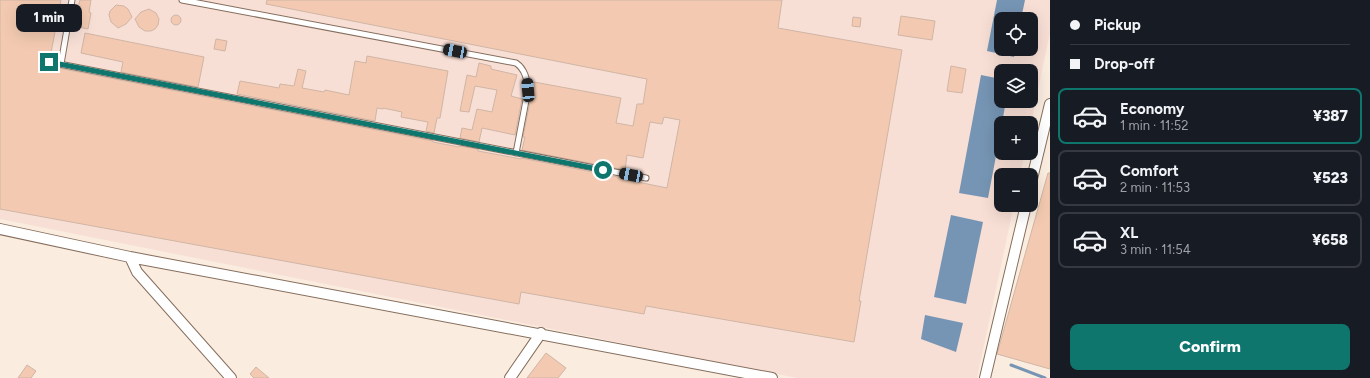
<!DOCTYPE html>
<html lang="en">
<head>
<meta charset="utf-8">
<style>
	body { margin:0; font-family:Figtree,sans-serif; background:#20242c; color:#f1f3f6; height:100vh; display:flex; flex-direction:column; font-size:15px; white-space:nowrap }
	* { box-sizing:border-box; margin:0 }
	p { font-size:13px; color:#9ea1a6 }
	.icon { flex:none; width:22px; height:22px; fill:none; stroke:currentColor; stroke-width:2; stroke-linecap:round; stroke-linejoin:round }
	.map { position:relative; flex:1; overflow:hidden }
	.details { display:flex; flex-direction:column; background:#171b24; width:320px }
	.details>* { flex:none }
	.guide { display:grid; align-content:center; height:88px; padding:0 20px; background:#171b24 }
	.controls { position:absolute; left:994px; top:12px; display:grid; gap:8px }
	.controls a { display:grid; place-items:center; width:44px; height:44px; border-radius:8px; background:#171b24; box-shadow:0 4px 16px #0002; font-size:20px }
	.end { position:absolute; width:18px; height:18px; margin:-9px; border:5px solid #0f766e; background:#fff; box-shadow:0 0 0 2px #fff }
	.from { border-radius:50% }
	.bubble { position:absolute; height:28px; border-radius:8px; background:#171b24; box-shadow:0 4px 16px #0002; font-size:13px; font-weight:800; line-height:28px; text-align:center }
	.car { position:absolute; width:12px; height:24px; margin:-12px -6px; border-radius:5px; box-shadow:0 0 3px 1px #0007; background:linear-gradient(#222 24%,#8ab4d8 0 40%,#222 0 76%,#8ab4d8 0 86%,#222 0) }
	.guide b { display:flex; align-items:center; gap:14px; height:38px; font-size:15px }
	.guide b+b { border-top:1px solid #363941 }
	.guide i { width:10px; height:10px; background:#f1f3f6 }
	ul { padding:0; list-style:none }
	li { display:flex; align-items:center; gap:12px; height:56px; margin:0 8px 6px; padding:0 12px; border:2px solid #363941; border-radius:8px }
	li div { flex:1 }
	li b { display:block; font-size:15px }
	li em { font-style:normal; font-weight:800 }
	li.current { border-color:#0f766e }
	li>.icon { width:36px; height:36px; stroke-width:1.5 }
	.cta { display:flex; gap:8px; margin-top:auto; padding:8px 20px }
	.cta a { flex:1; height:46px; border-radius:8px; background:#0f766e; color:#fff; font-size:16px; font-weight:800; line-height:46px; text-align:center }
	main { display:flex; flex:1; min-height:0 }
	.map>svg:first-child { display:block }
	.industrial { fill:#f8dfd6; fill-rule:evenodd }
	.water { fill:#7695b4 }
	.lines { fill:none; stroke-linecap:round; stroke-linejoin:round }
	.stream { stroke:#7695b4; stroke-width:3 }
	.building { fill:#f3cab1; stroke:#d0b5a5 }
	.service-casing { stroke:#856e5d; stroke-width:7 }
	.minor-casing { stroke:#856e5d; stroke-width:12 }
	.service { stroke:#fff; stroke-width:5 }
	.minor { stroke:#fff; stroke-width:10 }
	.route { stroke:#0f766e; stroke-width:5 }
</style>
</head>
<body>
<main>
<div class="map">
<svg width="1050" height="378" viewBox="0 0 1050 378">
	<rect width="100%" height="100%" fill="#fbece0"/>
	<path class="industrial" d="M0 0H1050V33L1031 123H1001V153H1025L1020 175H1001V205H1014L977 378H797L0 219ZM1001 19H1031V49H1001ZM1001 71H1031V101H1001Z"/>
	<path class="water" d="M997 0H1025L1021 19H1001V49H1015L1014 57 987 51Z
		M981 75 1001 79V101H1006L1002 123H1001V130L988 198 959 193Z
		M951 215 983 222 966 304 934 297Z
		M925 315 963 323 956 352 921 339Z"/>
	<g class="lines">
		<path class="stream" d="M1011 365 1045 378"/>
	</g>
	<path class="building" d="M0 0H61L50 58 46 59 45 62 48 66 433 141V142L459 147V146L478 149V151L521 159V158L623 178V179L667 188 680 120 664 117 662 124 650 122 643 158 627 155 625 170 522 150 525 137H523L534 82 621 98 616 123 633 126 637 104H643L647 79 266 4 267 0H782L778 28 902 50 859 301H861L854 342 646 306 644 314 521 292 519 304 0 209Z
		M80 0H91L89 12 91 13 88 29 73 26Z
		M116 5 124 6 128 9 132 17 126 24 118 28 111 22 109 15 110 11Z
		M149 9 156 13 159 19 158 25 155 29 151 31H145L139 27 135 19 141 12Z
		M171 20a5 5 0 1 1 10 0a5 5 0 1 1-10 0Z
		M901 16 935 21 932 40 898 35Z
		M853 17 861 18 860 27 852 26Z
		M85 33 204 57 198 87 121 72 123 62 81 53Z
		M216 39 227 41 225 51 214 49Z
		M367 56 448 71 440 118H437L434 133 426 131 428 122 401 117 402 112 383 108V109L377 108 375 121 237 94 240 81 279 88 280 84 294 86 298 69 306 71 302 88 324 92 325 90 349 95 355 61 366 63Z
		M479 63 491 66V69L517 75 511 96 522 99 515 135 482 128 479 142 460 138 462 128 472 130 477 109 492 112 497 90 475 86 469 112 460 111 467 75 476 77Z
		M951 66 966 69 962 93 947 91Z
		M1048 173H1050V369L997 354Z
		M546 353 566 368 558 378H527Z
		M27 365 36 371 31 378H18Z
		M256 367 269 378H254L250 374Z"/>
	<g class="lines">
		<defs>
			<path id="service" d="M182 0 516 63C525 69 527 79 528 90L516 153
				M49 62 646 178
				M61 64 72 0"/>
			<path id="minor" d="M1031 183 1050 104
				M0 229 130 257 772 378
				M130 257 137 272 231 378
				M510 378 541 333
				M985 378 1026 205"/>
		</defs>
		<use href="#service" class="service-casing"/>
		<use href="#minor" class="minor-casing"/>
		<use href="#service" class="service"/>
		<use href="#minor" class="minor"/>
	</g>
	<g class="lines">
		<path class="route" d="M49 62 603 170"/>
	</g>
</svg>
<div class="controls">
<a><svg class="icon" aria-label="locate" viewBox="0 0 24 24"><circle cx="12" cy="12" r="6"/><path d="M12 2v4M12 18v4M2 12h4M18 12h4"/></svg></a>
<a><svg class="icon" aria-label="layers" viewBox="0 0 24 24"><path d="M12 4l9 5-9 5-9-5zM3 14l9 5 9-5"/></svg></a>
<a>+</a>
<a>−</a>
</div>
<i class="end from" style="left:603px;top:170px"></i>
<i class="end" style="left:49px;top:62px"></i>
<div class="bubble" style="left:16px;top:4px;width:66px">1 min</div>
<i class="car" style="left:455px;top:51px;rotate:281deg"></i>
<i class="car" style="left:528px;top:90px;rotate:355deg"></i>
<i class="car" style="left:631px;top:175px;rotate:281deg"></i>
</div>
<section class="details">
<div class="guide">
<b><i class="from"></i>Pickup</b>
<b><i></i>Drop-off</b>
</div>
<ul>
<li class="current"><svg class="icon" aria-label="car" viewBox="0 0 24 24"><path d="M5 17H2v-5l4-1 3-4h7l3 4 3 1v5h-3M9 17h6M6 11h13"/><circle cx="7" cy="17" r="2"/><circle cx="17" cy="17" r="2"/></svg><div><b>Economy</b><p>1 min · 11:52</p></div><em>¥387</em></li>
<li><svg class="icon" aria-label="car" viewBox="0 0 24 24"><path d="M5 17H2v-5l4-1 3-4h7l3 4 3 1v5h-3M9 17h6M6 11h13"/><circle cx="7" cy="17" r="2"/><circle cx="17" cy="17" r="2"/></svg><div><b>Comfort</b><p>2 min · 11:53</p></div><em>¥523</em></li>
<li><svg class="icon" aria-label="car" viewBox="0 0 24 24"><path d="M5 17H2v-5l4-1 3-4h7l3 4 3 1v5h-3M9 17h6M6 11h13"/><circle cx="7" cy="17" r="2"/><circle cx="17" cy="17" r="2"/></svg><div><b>XL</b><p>3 min · 11:54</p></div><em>¥658</em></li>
</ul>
<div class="cta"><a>Confirm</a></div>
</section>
</main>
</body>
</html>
